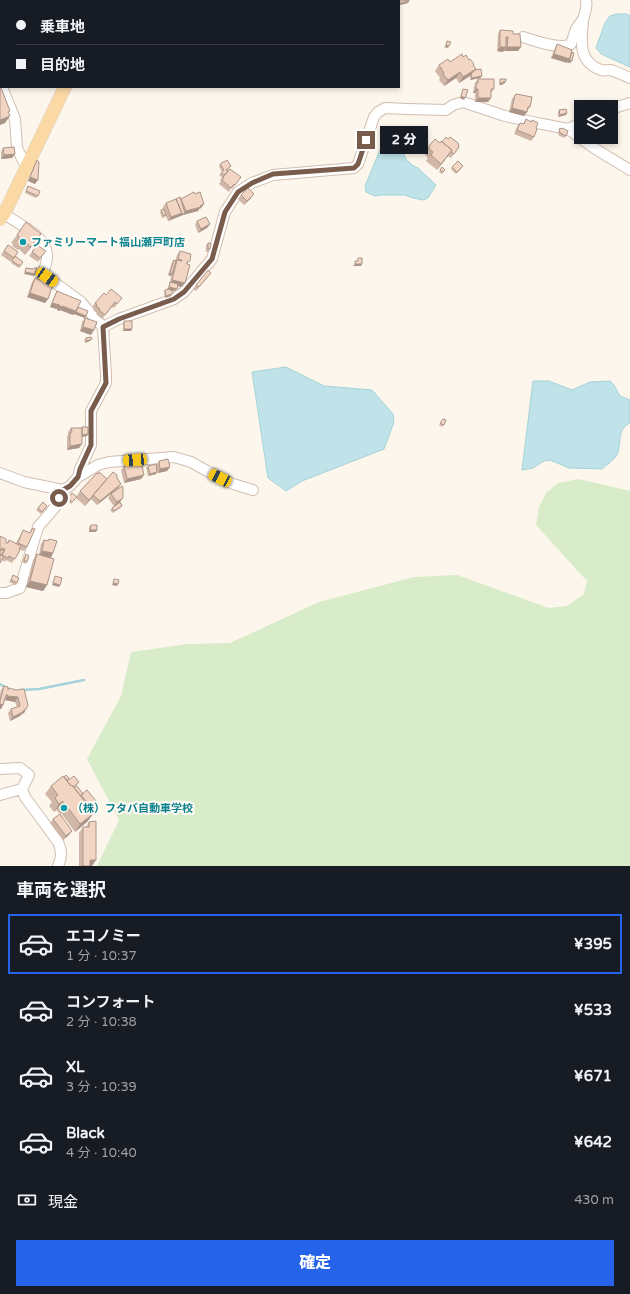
<!DOCTYPE html>
<html lang="ja">
<head>
<meta charset="utf-8">
<style>
	body { margin:0; font-family:"Varela Round","Noto Sans JP",sans-serif; background:#242831; color:#f1f3f6; height:100vh; display:flex; flex-direction:column; font-size:15px; white-space:nowrap }
	* { box-sizing:border-box; margin:0 }
	p { font-size:13px; color:#9ea1a6 }
	.icon { flex:none; width:22px; height:22px; fill:none; stroke:currentColor; stroke-width:2; stroke-linecap:round; stroke-linejoin:round }
	.map { position:relative; height:866px; overflow:hidden }
	.side { display:flex; flex-direction:column; background:#171b24; flex:1 }
	.side>* { flex:none }
	.guide { position:absolute; left:0px; top:0px; width:400px; height:88px; box-shadow:0 2px 6px #0003; display:grid; align-content:center; height:88px; padding:0 16px; background:#171b24 }
	.buttons { position:absolute; left:574px; top:100px; display:grid; gap:8px }
	.buttons a { display:grid; place-items:center; width:44px; height:44px; border-radius:0px; background:#171b24; box-shadow:0 2px 6px #0003; font-size:20px }
	.end { position:absolute; width:18px; height:18px; margin:-9px; border:5px solid #7a5c4d; background:#fff; box-shadow:0 0 0 2px #fff }
	.from { border-radius:50% }
	.bubble { position:absolute; height:28px; border-radius:0px; background:#171b24; box-shadow:0 2px 6px #0003; font-size:13px; font-weight:800; line-height:28px; text-align:center }
	.car { position:absolute; width:12px; height:24px; margin:-12px -6px; border-radius:5px; box-shadow:0 0 3px 1px #0007; background:linear-gradient(#f5c518 24%,#345 0 40%,#f5c518 0 76%,#345 0 86%,#f5c518 0) }
	.guide b { display:flex; align-items:center; gap:14px; height:38px; font-size:15px }
	.guide b+b { border-top:1px solid #363941 }
	.guide i { width:10px; height:10px; background:#f1f3f6 }
	ul { padding:0; list-style:none }
	li { display:flex; align-items:center; gap:12px; height:60px; margin:0 8px 6px; padding:0 8px; border:2px solid transparent; border-radius:0px }
	li div { flex:1 }
	li b { display:block; font-size:15px }
	li em { font-style:normal; font-weight:800 }
	li.on { border-color:#2563eb }
	li>.icon { width:36px; height:36px; stroke-width:1.5 }
	h2 { padding:0 16px; font-size:18px; line-height:48px }
	.pay { display:flex; align-items:center; gap:10px; height:44px; padding:0 16px; font-size:15px }
	.pay p { margin-inline-start:auto }
	.cta { display:flex; gap:8px; margin-top:auto; padding:8px 16px }
	.cta a { flex:1; height:46px; border-radius:0px; background:#2563eb; color:#fff; font-size:16px; font-weight:800; line-height:46px; text-align:center }
	.map>svg:first-child { display:block }
	.green { fill:#d8ecc9 }
	.water { fill:#bfe3e8; stroke:#a5d3da }
	.lines { fill:none; stroke-linecap:round; stroke-linejoin:round }
	.stream { stroke:#a5d3da; stroke-width:2.5 }
	.minor-casing { stroke:#d1beb0; stroke-width:12 }
	.major-casing { stroke:#dad1cd; stroke-width:14 }
	.minor { stroke:#fff; stroke-width:10 }
	.major { stroke:#fbd9a5; stroke-width:13 }
	.wall { fill:#d1b7a8 }
	.shaded-wall { fill:#aa9588 }
	.building { fill:#f3d5c3; stroke:#aa9588 }
	.route { stroke:#7a5c4d; stroke-width:5 }
	.culture-dot { fill:#0f9aa8; stroke:#fffaf3; stroke-width:1.5 }
	.labels { text-anchor:middle; dominant-baseline:central; stroke-width:4; stroke-linejoin:round; paint-order:stroke }
	.culture-label { font-size:11px; font-weight:bold; fill:#0d838f; stroke:#fffaf3; text-anchor:start }
</style>
</head>
<body>
<div class="map">
<svg width="630" height="866" viewBox="0 0 630 866">
	<rect width="100%" height="100%" fill="#fdf6ec"/>
	<path class="green" d="M579 479 630 491V866H97L119 820 87 759 121 696 131 652 188 644 230 643 319 602 414 577 457 575 549 608 567 606 584 594 587 581 536 525 539 507 546 493 558 483Z"/>
	<path class="water" d="M617 14H627L630 16V67L601 54 596 48 605 23 610 16Z
		M388 143 394 144 400 147 406 159 412 165 418 168 436 185 428 198 423 200 413 198 405 195H381L375 196 366 192 365 186 382 145Z
		M286 367 324 386 372 390 393 414 394 422 384 449 302 481 286 491 268 478 252 372Z
		M533 381H549L572 390 590 382 610 381 614 385 620 396 630 400V423C616 430 622 444 617 455 614 460 606 465 602 469L569 468 550 460 544 461 533 468 522 470Z"/>
	<g class="lines">
		<path class="stream" d="M0 684 5 687
			M21 690 39 689 84 680"/>
		<defs>
			<path id="minor" d="M10 0 11 1
				M586 0C588 9 584 12 583 21 581 41 578 62 601 70 604 71 607 70 610 70 616 71 624 76 630 78
				M222 1 225 0
				M0 25 1 24
				M523 37C535 41 560 50 571 44L576 29 583 19
				M2 87 15 119 17 148 26 167
				M611 109 630 103
				M568 129 594 148 630 170
				M4 214C17 223 46 236 47 254 48 260 45 267 43 273L47 277 80 301 103 327 119 319 174 299 184 292 212 259 225 212 238 192 252 183 273 175 354 168 358 164 374 117 378 112 385 108 408 109 446 110 453 105 463 102 505 116 537 123 568 129 581 123
				M0 473 24 482 63 490
				M78 477 98 465 109 462 174 457 191 462 207 471 233 484 253 490
				M0 593H6L20 588 38 527 56 506 63 490 70 486 78 477 80 469 91 445V411L106 383V375L103 327
				M0 769 20 768 29 775 22 789
				M0 795 22 789 25 797 58 842C62 851 62 857 58 866"/>
			<path id="major" d="M125 1 127 0
				M0 219 4 214 65 87"/>
		</defs>
		<use href="#minor" class="minor-casing"/>
		<use href="#major" class="major-casing"/>
		<use href="#minor" class="minor"/>
		<use href="#major" class="major"/>
	</g>
	<path class="wall" d="M395 0H400L402 1H409L408 3 400 5H399V1H394Z
		M500 30 513 34 518 51H504V49L503 52 497 51 498 34Z
		M1 33V67L0 63V35Z
		M557 44 572 52 570 63 551 58 555 48Z
		M463 57 474 65 475 70 482 76 480 78 470 80V76L459 83 456 78 444 86 439 80 440 78 435 71 439 65 450 62Z
		M478 79 494 89 491 93 488 102H475V93H473L474 87 475 85V83Z
		M516 94 530 107 524 116 509 112 512 99 515 95Z
		M559 110 567 113 566 115 558 117V112Z
		M526 119 531 122 532 120 536 128 534 137 531 141 514 134 517 127 520 123 523 124Z
		M559 131 566 136 564 138 558 135 559 134 557 133Z
		M442 142 459 147 451 158 448 156 437 170 426 161 428 158 425 155V152L429 146Z
		M3 148 15 154 12 158 1 159V152Z
		M37 160 35 184 28 181 35 164Z
		M220 164 230 168 227 170 241 177 232 189 231 188 229 192 219 184 221 181H220L222 177 219 175 222 172 219 166Z
		M442 167 445 170 442 174 439 172Z
		M452 167 462 168 456 174 451 169Z
		M28 186 38 196 36 198 25 193Z
		M195 194 204 204 201 208 199 209 198 211 183 215 168 221 166 216 165 217 162 218 160 212 161 210 163 209V207L166 203 180 200 181 199Z
		M241 195 251 198 244 205 238 199Z
		M197 221 210 224 207 228 198 233 195 225Z
		M41 234 25 255 19 249 18 250 12 246 13 244 11 243 17 235Z
		M208 243 210 249 209 252H206V245Z
		M8 245 18 252 11 262 1 255Z
		M37 245 46 251 38 262 29 256Z
		M180 251 188 264 182 287 178 286 175 291 169 290 171 296 165 298 164 292 165 290 168 289 172 274 171 276 168 275 172 262 174 260 175 261 177 255Z
		M15 256 23 262 19 268 11 263Z
		M211 273 196 291 193 289 196 285Z
		M35 278 48 299 45 303 27 297 32 282Z
		M57 291 78 307 86 316 85 318 74 314 73 315 60 310 59 311 57 310V309L50 307 55 295Z
		M106 295 119 302 114 308 112 307 102 319 96 314 97 313 93 310 94 308 92 307 95 303Z
		M85 318 91 335 80 331 82 322Z
		M124 321 131 331H123V323Z
		M86 338 90 341 85 343 84 340Z
		M443 419 444 425 442 427 439 425Z
		M82 427 88 434 87 436 82 437V444L79 448 67 450V437L68 434V432L71 428H81Z
		M159 461 170 467 167 471 158 473 157 472 156 474 148 476 146 468 148 466 156 465Z
		M124 466 144 475 141 479 124 483 121 470Z
		M117 478 121 484 118 488 97 505 91 499 85 506 76 498 71 504 67 500 68 498 76 497 80 491 107 479Z
		M111 494 120 502 122 506 120 508 113 513 110 510 114 506 108 498Z
		M43 502 47 506 41 514 36 510Z
		M91 525 96 532H89V527Z
		M33 528 27 547 24 551 19 549 20 550 12 563 6 560 5 562 2 560 0 536 7 543 9 540 16 543 21 534 23 530 29 533Z
		M49 539 51 558 47 585 43 591 26 587 33 560 37 554 39 555 41 544 44 540 48 541Z
		M26 554 27 562 25 564 22 562Z
		M13 575 17 583 16 585 9 582Z
		M4 686 8 689 16 690 26 709 24 713 22 714 20 716 10 721 8 713 11 709 17 707 15 702 5 700 3 705 1 709H0V694L1 690Z
		M67 781 78 784 74 787 96 801 93 805 90 808 93 814 87 822 75 832 61 813 60 814 69 835 63 840 50 823 53 819 60 814 57 811V809L54 812 49 806 52 802 45 794 51 786Z
		M89 822 92 866H79V833L83 827H86Z"/>
	<path class="shaded-wall" d="M409 1 408 3 400 5 401 3Z
		M446 45 449 46 448 48 444 47Z
		M500 47H506L503 52 497 51Z
		M507 47H521L518 51H504Z
		M554 54 570 59 572 61 570 63 567 62V63L551 58Z
		M476 69 472 75 471 74 470 76 459 83 463 77Z
		M460 72 456 78 444 86 448 80Z
		M482 76 480 78 470 80 472 78Z
		M506 81 505 83 503 84 502 85H499L500 83Z
		M476 89H478L475 93H473Z
		M461 96 465 98 464 100 460 98Z
		M478 98H491L488 102H475Z
		M512 108 527 112 524 116 509 112Z
		M567 113 566 115 558 117 560 115Z
		M10 116 5 123 0 125V120Z
		M452 150 448 156 437 170 441 164Z
		M15 154 12 158 1 159 4 155Z
		M30 177 38 180 35 184 28 181Z
		M254 194 251 198 244 205 247 201Z
		M204 204 201 208 199 209 198 211 183 215 168 221 171 217 182 213H185L186 211Z
		M210 224 207 228 198 233 201 229Z
		M41 234 35 242 25 255 30 247Z
		M355 264H362L361 266H353Z
		M25 272 35 274 34 276 24 274Z
		M170 273 172 274 171 276 168 275Z
		M172 280 185 283 182 287 170 285Z
		M169 287 177 289 175 291 167 289Z
		M30 293 48 299 45 303 27 297Z
		M172 294 171 296 165 298 166 296Z
		M52 303 60 305 57 309 50 307Z
		M59 306H62L86 316 85 318 74 314 73 315 60 310 59 311 57 310Z
		M83 327 94 330 91 335 80 331Z
		M124 329H132L131 331H123Z
		M92 339 90 341 85 343 87 341Z
		M88 434 87 436 81 437 82 435Z
		M82 444 79 448 67 450 70 446Z
		M170 467 167 471 158 473 160 469Z
		M157 472 156 474 148 476 150 474Z
		M144 475 141 479 124 483 127 479Z
		M107 479 91 499 85 506 89 500Z
		M121 484 118 488 97 505 100 501Z
		M123 498 120 502 114 506 117 502Z
		M90 530H97L96 532H89Z
		M42 551 53 553 51 558 39 555Z
		M30 581 47 585 43 591 26 587Z
		M53 583 60 585 59 587 52 585Z
		M113 583 118 584 117 586 112 585Z
		M7 696 18 697 15 702 5 700Z
		M0 704 3 705 1 709H0Z
		M26 709 24 713 22 714 20 716 10 721 13 717Z
		M63 801 57 809 54 812 59 804Z
		M96 801 93 805 87 810 90 806Z
		M92 811 88 818 93 814 87 822 75 832 80 824Z
		M72 831 69 835 63 840 66 836Z
		M90 860H96L92 866H86Z"/>
	<path class="building" d="M0 0H6V1H1V10H0Z
		M396 0H400L402 1 409 0V1L401 3 399 2V1Z
		M500 30 513 31V34H520L521 47H507L508 37H506V47H500Z
		M0 41H1V54L0 47Z
		M447 41 451 42 449 46 446 45Z
		M557 44 572 50 570 59 554 54Z
		M572 52 574 53 572 61 569 60Z
		M462 54 463 57 466 55 469 60 470 59 474 64 473 65 476 69 463 77 460 72 448 80 443 74 444 73 439 65 448 59 450 62Z
		M481 69 482 76 472 78 471 74 475 70Z
		M478 79H494V89H491V98H478V89H476V83H478Z
		M500 79H506V81L503 82V83H500Z
		M0 85 10 111 8 112 10 116 0 120Z
		M463 89 468 90 465 98 461 96Z
		M516 94 532 97 530 107H528L527 112 512 108 515 95H516Z
		M566 109 567 113 560 115 559 110Z
		M526 119 531 122 532 120 538 123 536 128 537 129 534 137 517 130 520 123 524 124Z
		M560 128 561 129 562 128 568 131 566 136 560 133V132L559 131Z
		M446 137 448 139 450 137 458 143 459 147 454 154 451 152 452 150 442 142Z
		M435 139 440 143 441 141 452 150 441 164 431 155 433 152 429 149V146Z
		M14 147 15 154 4 155 3 148Z
		M37 160 39 162 38 180 30 177Z
		M227 160 231 166 226 170 228 171 224 175 221 173 224 170 220 164Z
		M458 161 463 166 457 172 452 167Z
		M442 167 445 170 443 172 440 170Z
		M230 169 241 177 235 185 234 184 231 188 222 180 224 177H223Z
		M28 186 40 191 38 196 26 191Z
		M248 188 254 194 247 201 241 195Z
		M194 192 195 194 200 192 204 204 200 206 201 207 186 211 181 199Z
		M180 197 185 213 181 215 182 213 176 199Z
		M176 199 182 213 171 217 166 203Z
		M164 209 166 215 164 216 161 210Z
		M206 217 210 224 201 229 197 221Z
		M26 222 41 234 30 247 25 241 24 242 18 238 19 236 17 235Z
		M208 243H211L210 249H208Z
		M8 245 18 252 14 258 4 251Z
		M37 245 46 251 40 258 32 252Z
		M180 251 191 254 190 261 187 262V264L190 265 185 283 172 280 177 260 182 261V260L178 259Z
		M15 256 23 262 20 266 12 261Z
		M358 258H362V264H355V261H358Z
		M174 260 176 261 172 274 170 273Z
		M26 268 33 269 34 268H37L35 274 25 272Z
		M208 270 211 273 199 287 196 285Z
		M35 278 53 284 48 299 30 293Z
		M170 282 178 284 177 289 169 287Z
		M111 289 122 298 117 304 115 302 105 315 99 310 100 309 96 306 97 304 95 303 104 293 106 295Z
		M169 289 170 290 173 291 172 294 166 296 165 290Z
		M57 291 81 301 76 311 62 306V307L59 306 60 305 52 303Z
		M78 307 88 311 86 316 76 312Z
		M85 318 97 322 94 330 83 327Z
		M124 321H132V329H124Z
		M91 337 92 339 87 341 86 338Z
		M443 419 446 420 444 425 440 423Z
		M82 427H88V434L82 435Z
		M71 428H82V444L70 446V433L72 432Z
		M168 459 170 467 160 469 159 461Z
		M140 462 141 466H142L144 475 127 479 124 466Z
		M156 464 157 472 150 474 148 466Z
		M99 472 107 479 89 500 80 491 97 473 98 474Z
		M113 472 117 475V478L121 484 100 501 93 495Z
		M122 486 123 487V498L117 502 111 494Z
		M72 493 77 497 72 502 68 498Z
		M43 502 47 506 42 512 38 508Z
		M120 502 122 506 114 511 112 508Z
		M91 525H97V530H90Z
		M33 528 35 529 27 547 18 543 23 530 30 533Z
		M0 536 6 539V543H8L9 540 21 546 19 549 20 550 15 559 9 556 8 558 2 555 5 549 2 548 0 551Z
		M49 539 57 541 53 553 42 551 44 540 48 541Z
		M1 550 4 551 1 555H0V551Z
		M26 554 29 556 27 562 24 560Z
		M37 554 54 559 47 585 30 581Z
		M0 555 4 556 0 563Z
		M13 575 19 578 17 583 11 580Z
		M55 576 62 578 60 585 53 583Z
		M114 579 119 580 118 584 113 583Z
		M4 686 8 687V690L9 688 16 690 24 689 28 705 26 709 23 711V712L13 717 11 709 20 706 18 697 7 696 8 695H6L3 705 0 704V701Z
		M66 775 69 778 67 780 64 777Z
		M63 776 71 786 72 785 92 811 91 812 93 814 80 824 66 805 65 806 63 803V801L59 804 55 798 58 795 51 786Z
		M74 776 79 782 73 787 72 785 71 786 67 781Z
		M77 786 83 794 81 796 74 788Z
		M87 790 96 801 90 806 81 795Z
		M60 814 72 831 66 836 53 819Z
		M96 821V860H90V866H83V827H89V822Z"/>
	<g class="lines">
		<path class="route" d="M59 498 63 490 70 486 78 477 80 469 91 445V411L106 383 103 327 119 319 174 299 184 292 212 259 225 212 238 192 252 183 273 174 354 168 358 164 366 140"/>
	</g>
	<g class="culture-dot">
		<circle cx="23" cy="242" r="4"/>
		<circle cx="64" cy="808" r="4"/>
	</g>
	<g class="labels">
		<g class="culture-label">
			<text x="31" y="242">ファミリーマート福山瀬戸町店</text>
			<text x="72" y="808">（株）フタバ自動車学校</text>
		</g>
	</g>
</svg>
<div class="buttons">
<a><svg class="icon" aria-label="layers" viewBox="0 0 24 24"><path d="M12 4l9 5-9 5-9-5zM3 14l9 5 9-5"/></svg></a>
</div>
<i class="end from" style="left:59px;top:498px"></i>
<i class="end" style="left:366px;top:140px"></i>
<div class="bubble" style="left:380px;top:126px;width:48px">2 分</div>
<i class="car" style="left:47px;top:277px;rotate:125deg"></i>
<i class="car" style="left:135px;top:460px;rotate:266deg"></i>
<i class="car" style="left:220px;top:478px;rotate:296deg"></i>
<div class="guide">
<b><i class="from"></i>乗車地</b>
<b><i></i>目的地</b>
</div>
</div>
<section class="side">
<h2>車両を選択</h2>
<ul>
<li class="on"><svg class="icon" aria-label="car" viewBox="0 0 24 24"><path d="M5 17H2v-5l4-1 3-4h7l3 4 3 1v5h-3M9 17h6M6 11h13"/><circle cx="7" cy="17" r="2"/><circle cx="17" cy="17" r="2"/></svg><div><b>エコノミー</b><p>1 分 · 10:37</p></div><em>¥395</em></li>
<li><svg class="icon" aria-label="car" viewBox="0 0 24 24"><path d="M5 17H2v-5l4-1 3-4h7l3 4 3 1v5h-3M9 17h6M6 11h13"/><circle cx="7" cy="17" r="2"/><circle cx="17" cy="17" r="2"/></svg><div><b>コンフォート</b><p>2 分 · 10:38</p></div><em>¥533</em></li>
<li><svg class="icon" aria-label="car" viewBox="0 0 24 24"><path d="M5 17H2v-5l4-1 3-4h7l3 4 3 1v5h-3M9 17h6M6 11h13"/><circle cx="7" cy="17" r="2"/><circle cx="17" cy="17" r="2"/></svg><div><b>XL</b><p>3 分 · 10:39</p></div><em>¥671</em></li>
<li><svg class="icon" aria-label="car" viewBox="0 0 24 24"><path d="M5 17H2v-5l4-1 3-4h7l3 4 3 1v5h-3M9 17h6M6 11h13"/><circle cx="7" cy="17" r="2"/><circle cx="17" cy="17" r="2"/></svg><div><b>Black</b><p>4 分 · 10:40</p></div><em>¥642</em></li>
</ul>
<div class="pay"><svg class="icon" aria-label="cash" viewBox="0 0 24 24"><path d="M3 7h18v10H3z"/><circle cx="12" cy="12" r="2"/></svg>現金<p>430 m</p></div>
<div class="cta"><a>確定</a></div>
</section>
</body>
</html>
